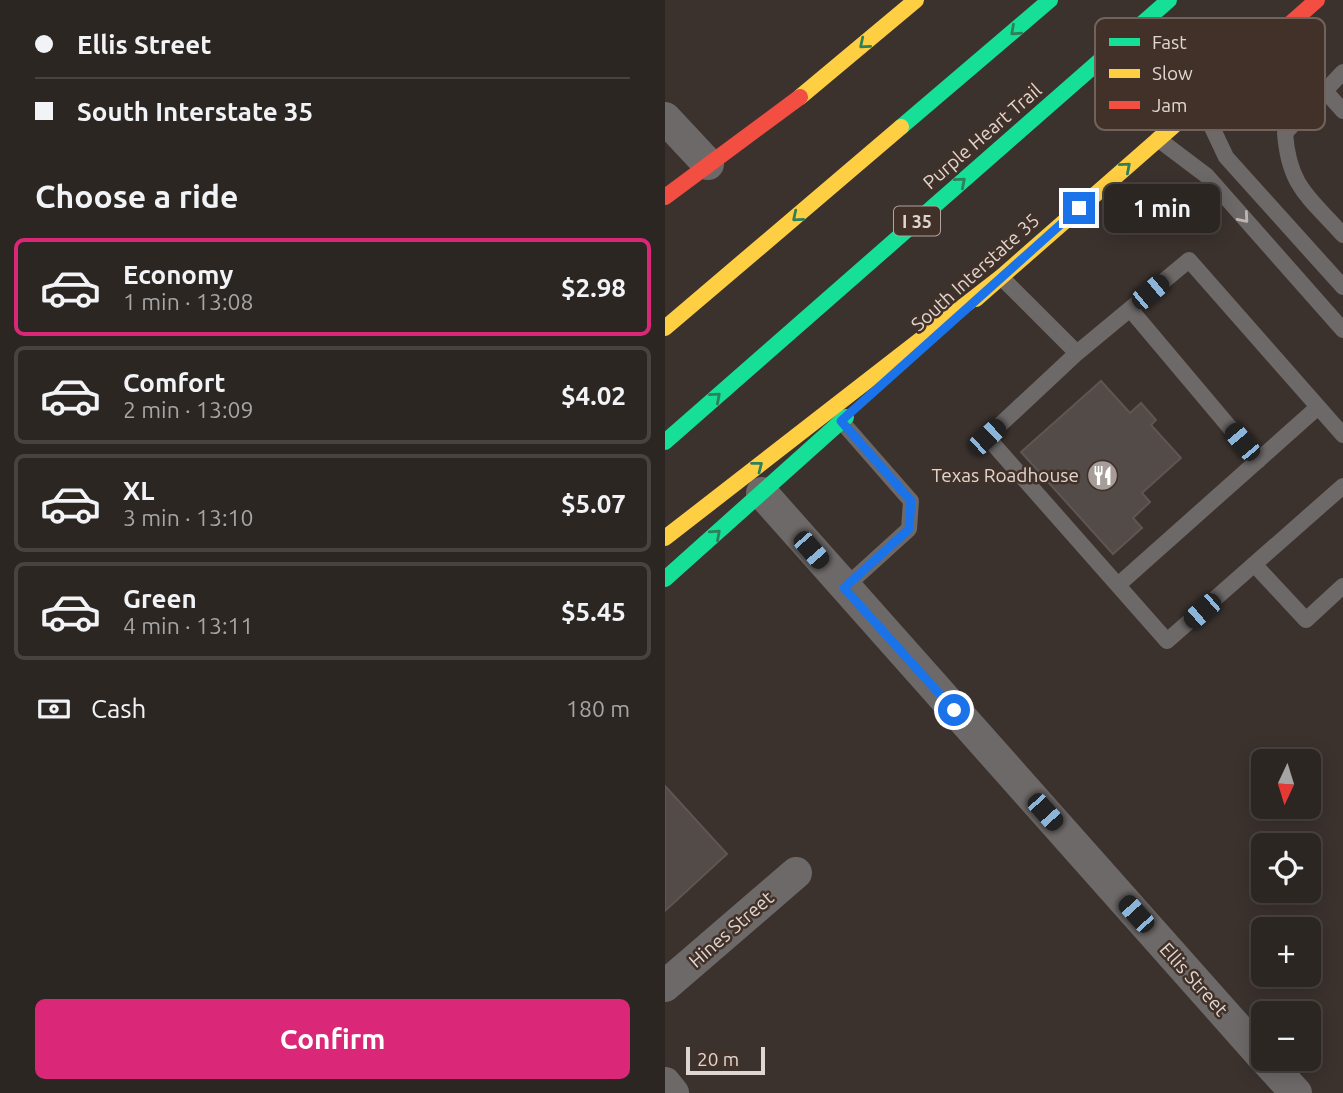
<!DOCTYPE html>
<html lang="en">
<head>
<meta charset="utf-8">
<style>
	body { margin:0; font-family:Ubuntu,sans-serif; background:#38322f; color:#f1f3f6; height:100vh; display:flex; flex-direction:column; font-size:26px; white-space:nowrap }
	* { box-sizing:border-box; margin:0 }
	p { font-size:23px; color:#a6a5a5 }
	.icon { flex:none; width:38px; height:38px; fill:none; stroke:currentColor; stroke-width:2; stroke-linecap:round; stroke-linejoin:round }
	.map { position:relative; flex:1; overflow:hidden }
	.panel { display:flex; flex-direction:column; background:#2c2622; width:665px }
	.panel>* { flex:none }
	.guide { display:grid; align-content:center; height:154px; padding:0 35px; background:#2c2622 }
	.needle { width:46px; rotate:184deg }
	.fabs { position:absolute; left:586px; top:749px; display:grid; gap:14px }
	.fabs a { display:grid; place-items:center; width:70px; height:70px; border-radius:10px; background:#2c2622; box-shadow:0 4px 18px #0003,0 0 0 2px #484340; font-size:35px }
	.scale { position:absolute; left:21px; bottom:18px; width:79px; box-sizing:border-box; padding-left:7px; border:4px solid #e0d6d1; border-top:0; font-size:19px; line-height:24px; white-space:nowrap; color:#e0d6d1; -webkit-text-stroke:5px #413128; paint-order:stroke }
	.end { position:absolute; width:32px; height:32px; margin:-16px; border:9px solid #1a73e8; background:#fff; box-shadow:0 0 0 4px #fff }
	.from { border-radius:50% }
	.bubble { position:absolute; height:49px; border-radius:10px; background:#2c2622; box-shadow:0 4px 18px #0003,0 0 0 2px #484340; font-size:23px; font-weight:600; line-height:49px; text-align:center }
	.car { position:absolute; width:21px; height:42px; margin:-21px -10px; border-radius:9px; box-shadow:0 0 5px 2px #0007; background:linear-gradient(#222 24%,#8ab4d8 0 40%,#222 0 76%,#8ab4d8 0 86%,#222 0) }
	.guide b { display:flex; align-items:center; gap:24px; height:66px; font-size:26px }
	.guide b+b { border-top:2px solid #484340 }
	.guide i { width:18px; height:18px; background:#f1f3f6 }
	ul { padding:0; list-style:none }
	li { display:flex; align-items:center; gap:21px; height:98px; margin:0 14px 10px; padding:0 21px; border:4px solid #484340; border-radius:10px }
	li div { flex:1 }
	li b { display:block; font-size:26px }
	li em { font-style:normal; font-weight:600 }
	li.selected { border-color:#db2777 }
	li>.icon { width:63px; height:63px; stroke-width:1.5 }
	h2 { padding:0 35px; font-size:32px; line-height:84px }
	.pay { display:flex; align-items:center; gap:18px; height:77px; padding:0 35px; font-size:26px }
	.pay p { margin-inline-start:auto }
	.primary-button { display:flex; gap:14px; margin-top:auto; padding:14px 35px }
	.primary-button a { flex:1; height:80px; border-radius:10px; background:#db2777; color:#fff; font-size:28px; font-weight:600; line-height:80px; text-align:center }
	main { display:flex; flex:1; min-height:0 }
	.map>svg:first-child { display:block }
	.building { fill:#534b48; stroke:#5d5652; stroke-width:2 }
	.lines { fill:none; stroke-linecap:round; stroke-linejoin:round }
	.lane { stroke:#6e6969; stroke-width:16 }
	.street { stroke:#6e6969; stroke-width:32 }
	.fast { stroke:#16e098; stroke-width:16 }
	.slow { stroke:#ffcf43; stroke-width:16 }
	.jam { stroke:#f24e42; stroke-width:16 }
	.oneway { stroke:#2e805a }
	.oneway2 { stroke:#beb5b2 }
	.route { stroke:#1a73e8; stroke-width:9 }
	.labels { text-anchor:middle; dominant-baseline:central; stroke-width:5; stroke-linejoin:round; paint-order:stroke }
	.shield { fill:#413128; stroke:#b0a49e; stroke-width:2 }
	.shield-label { font-size:18px; font-weight:bold; fill:#e0d6d1 }
	.street-label { font-size:19px; fill:#e0d6d1; stroke:#413128 }
	.poi-label { font-size:19px; fill:#e0d6d1; stroke:#413128; text-anchor:end }
	.key { fill:#413128; stroke:#71635b; stroke-width:2 }
	.key-label { font-size:19px; fill:#e0d6d1 }
</style>
</head>
<body>
<main>
<section class="panel">
<div class="guide">
<b><i class="from"></i>Ellis Street</b>
<b><i></i>South Interstate 35</b>
</div>
<h2>Choose a ride</h2>
<ul>
<li class="selected"><svg class="icon" aria-label="car" viewBox="0 0 24 24"><path d="M5 17H2v-5l4-1 3-4h7l3 4 3 1v5h-3M9 17h6M6 11h13"/><circle cx="7" cy="17" r="2"/><circle cx="17" cy="17" r="2"/></svg><div><b>Economy</b><p>1 min · 13:08</p></div><em>$2.98</em></li>
<li><svg class="icon" aria-label="car" viewBox="0 0 24 24"><path d="M5 17H2v-5l4-1 3-4h7l3 4 3 1v5h-3M9 17h6M6 11h13"/><circle cx="7" cy="17" r="2"/><circle cx="17" cy="17" r="2"/></svg><div><b>Comfort</b><p>2 min · 13:09</p></div><em>$4.02</em></li>
<li><svg class="icon" aria-label="car" viewBox="0 0 24 24"><path d="M5 17H2v-5l4-1 3-4h7l3 4 3 1v5h-3M9 17h6M6 11h13"/><circle cx="7" cy="17" r="2"/><circle cx="17" cy="17" r="2"/></svg><div><b>XL</b><p>3 min · 13:10</p></div><em>$5.07</em></li>
<li><svg class="icon" aria-label="car" viewBox="0 0 24 24"><path d="M5 17H2v-5l4-1 3-4h7l3 4 3 1v5h-3M9 17h6M6 11h13"/><circle cx="7" cy="17" r="2"/><circle cx="17" cy="17" r="2"/></svg><div><b>Green</b><p>4 min · 13:11</p></div><em>$5.45</em></li>
</ul>
<div class="pay"><svg class="icon" aria-label="cash" viewBox="0 0 24 24"><path d="M3 7h18v10H3z"/><circle cx="12" cy="12" r="2"/></svg>Cash<p>180 m</p></div>
<div class="primary-button"><a>Confirm</a></div>
</section>
<div class="map">
<svg width="678" height="1093" viewBox="0 0 678 1093">
	<rect width="100%" height="100%" fill="#3b322e"/>
	<path class="building" d="M436 381 465 413 476 403 491 420 486 425 516 458 477 493 485 502 468 518 477 528 448 554 356 452Z
		M0 786 62 854 0 911Z"/>
	<g class="lines">
		<path class="lane" d="M611 36 678 111
			M678 72 620 133C624 187 644 197 678 235
			M535 102 561 157 678 287
			M493 139 542 176 678 330
			M336 277 412 353
			M465 309 593 461
			M176 421 246 501 244 529 179 588
			M678 435 524 260 412 353 322 437 502 641 678 486
			M589 564 641 620 678 586
			M453 585 653 407"/>
		<path class="street" d="M0 118 43 164
			M97 493 598 1057
			M0 986 131 873
			M600 1059 631 1093
			M0 1083 8 1093"/>
		<path class="fast" d="M236 127 385 0
			M0 442 504 0
			M0 579 181 417"/>
		<path class="slow" d="M135 97 251 0
			M311 299 569 73
			M0 328 236 127
			M0 538 336 277"/>
		<path class="jam" d="M569 73 652 0
			M0 197 135 97"/>
	</g>
	<defs><path id="oneway-chevron" d="M-2-3.5L2.5 0L-2 3.5" fill="none" stroke-width="1.6" stroke-linecap="round" stroke-linejoin="round" transform="scale(1.75)"/></defs>
	<g class="oneway">
		<use href="#oneway-chevron" transform="translate(350 31) rotate(138)"/>
		<use href="#oneway-chevron" transform="translate(199 44) rotate(140)"/>
		<use href="#oneway-chevron" transform="translate(461 167) rotate(-41)"/>
		<use href="#oneway-chevron" transform="translate(296 182) rotate(-41)"/>
		<use href="#oneway-chevron" transform="translate(132 217) rotate(140)"/>
		<use href="#oneway-chevron" transform="translate(51 397) rotate(-41)"/>
		<use href="#oneway-chevron" transform="translate(93 466) rotate(-38)"/>
		<use href="#oneway-chevron" transform="translate(51 534) rotate(-42)"/>
	</g>
	<use class="oneway2" href="#oneway-chevron" transform="translate(579 218) rotate(49)"/>
	<g class="lines">
		<path class="route" d="M289 710 179 588 244 529 246 501 176 421 414 208"/>
	</g>
	<defs>
		<symbol id="restaurant-disc" viewBox="-11 -11 22 22"><circle r="9.5" fill="#a69d98" stroke="#413128"/><path d="M-5-6h1v4h1v-4h1v4h1v-4h1v5L-1.5 .5V6h-2V.5L-5-1ZM5-6V6H3V1.5H1.5Q1.5-4 5-6Z" fill="#fff"/></symbol>
	</defs>
	<g fill-rule="evenodd">
		<use href="#restaurant-disc" x="420" y="458" width="35" height="35"/>
	</g>
	<g class="labels">
		<rect class="shield" x="229" y="206.5" width="46" height="29" rx="5"/>
		<g class="shield-label">
			<text x="252" y="221">I 35</text>
		</g>
		<g class="street-label">
			<text transform="translate(317 136) rotate(-41)">Purple Heart Trail</text>
			<text transform="translate(310 272) rotate(-42)">South Interstate 35</text>
			<text transform="translate(66 929) rotate(-41)">Hines Street</text>
			<text transform="translate(529 979) rotate(48)">Ellis Street</text>
		</g>
		<g class="poi-label">
			<text x="414" y="475">Texas Roadhouse</text>
		</g>
	</g>
	<rect x="430" y="18" width="230" height="112" rx="10" class="key"/>
	<rect x="444" y="38" width="31" height="8" fill="#16e098"/>
	<rect x="444" y="69" width="31" height="9" fill="#ffcf43"/>
	<rect x="444" y="101" width="31" height="8" fill="#f24e42"/>
	<g class="key-label">
		<text x="487" y="49">Fast</text>
		<text x="487" y="80">Slow</text>
		<text x="487" y="112">Jam</text>
	</g>
</svg>
<div class="fabs">
<a><svg class="needle" viewBox="-14 -14 28 28"><path d="M0-13l5 13h-10z" fill="#e53935"/><path d="M0 13l5-13h-10z" fill="#a6a5a5"/></svg></a>
<a><svg class="icon" aria-label="locate" viewBox="0 0 24 24"><circle cx="12" cy="12" r="6"/><path d="M12 2v4M12 18v4M2 12h4M18 12h4"/></svg></a>
<a>+</a>
<a>−</a>
</div>
<div class="scale">20 m</div>
<i class="end from" style="left:289px;top:710px"></i>
<i class="end" style="left:414px;top:208px"></i>
<div class="bubble" style="left:439px;top:184px;width:116px">1 min</div>
<i class="car" style="left:485px;top:292px;rotate:50deg"></i>
<i class="car" style="left:322px;top:437px;rotate:47deg"></i>
<i class="car" style="left:577px;top:442px;rotate:320deg"></i>
<i class="car" style="left:146px;top:550px;rotate:139deg"></i>
<i class="car" style="left:537px;top:611px;rotate:229deg"></i>
<i class="car" style="left:380px;top:812px;rotate:138deg"></i>
<i class="car" style="left:471px;top:914px;rotate:318deg"></i>
</div>
</main>
</body>
</html>
